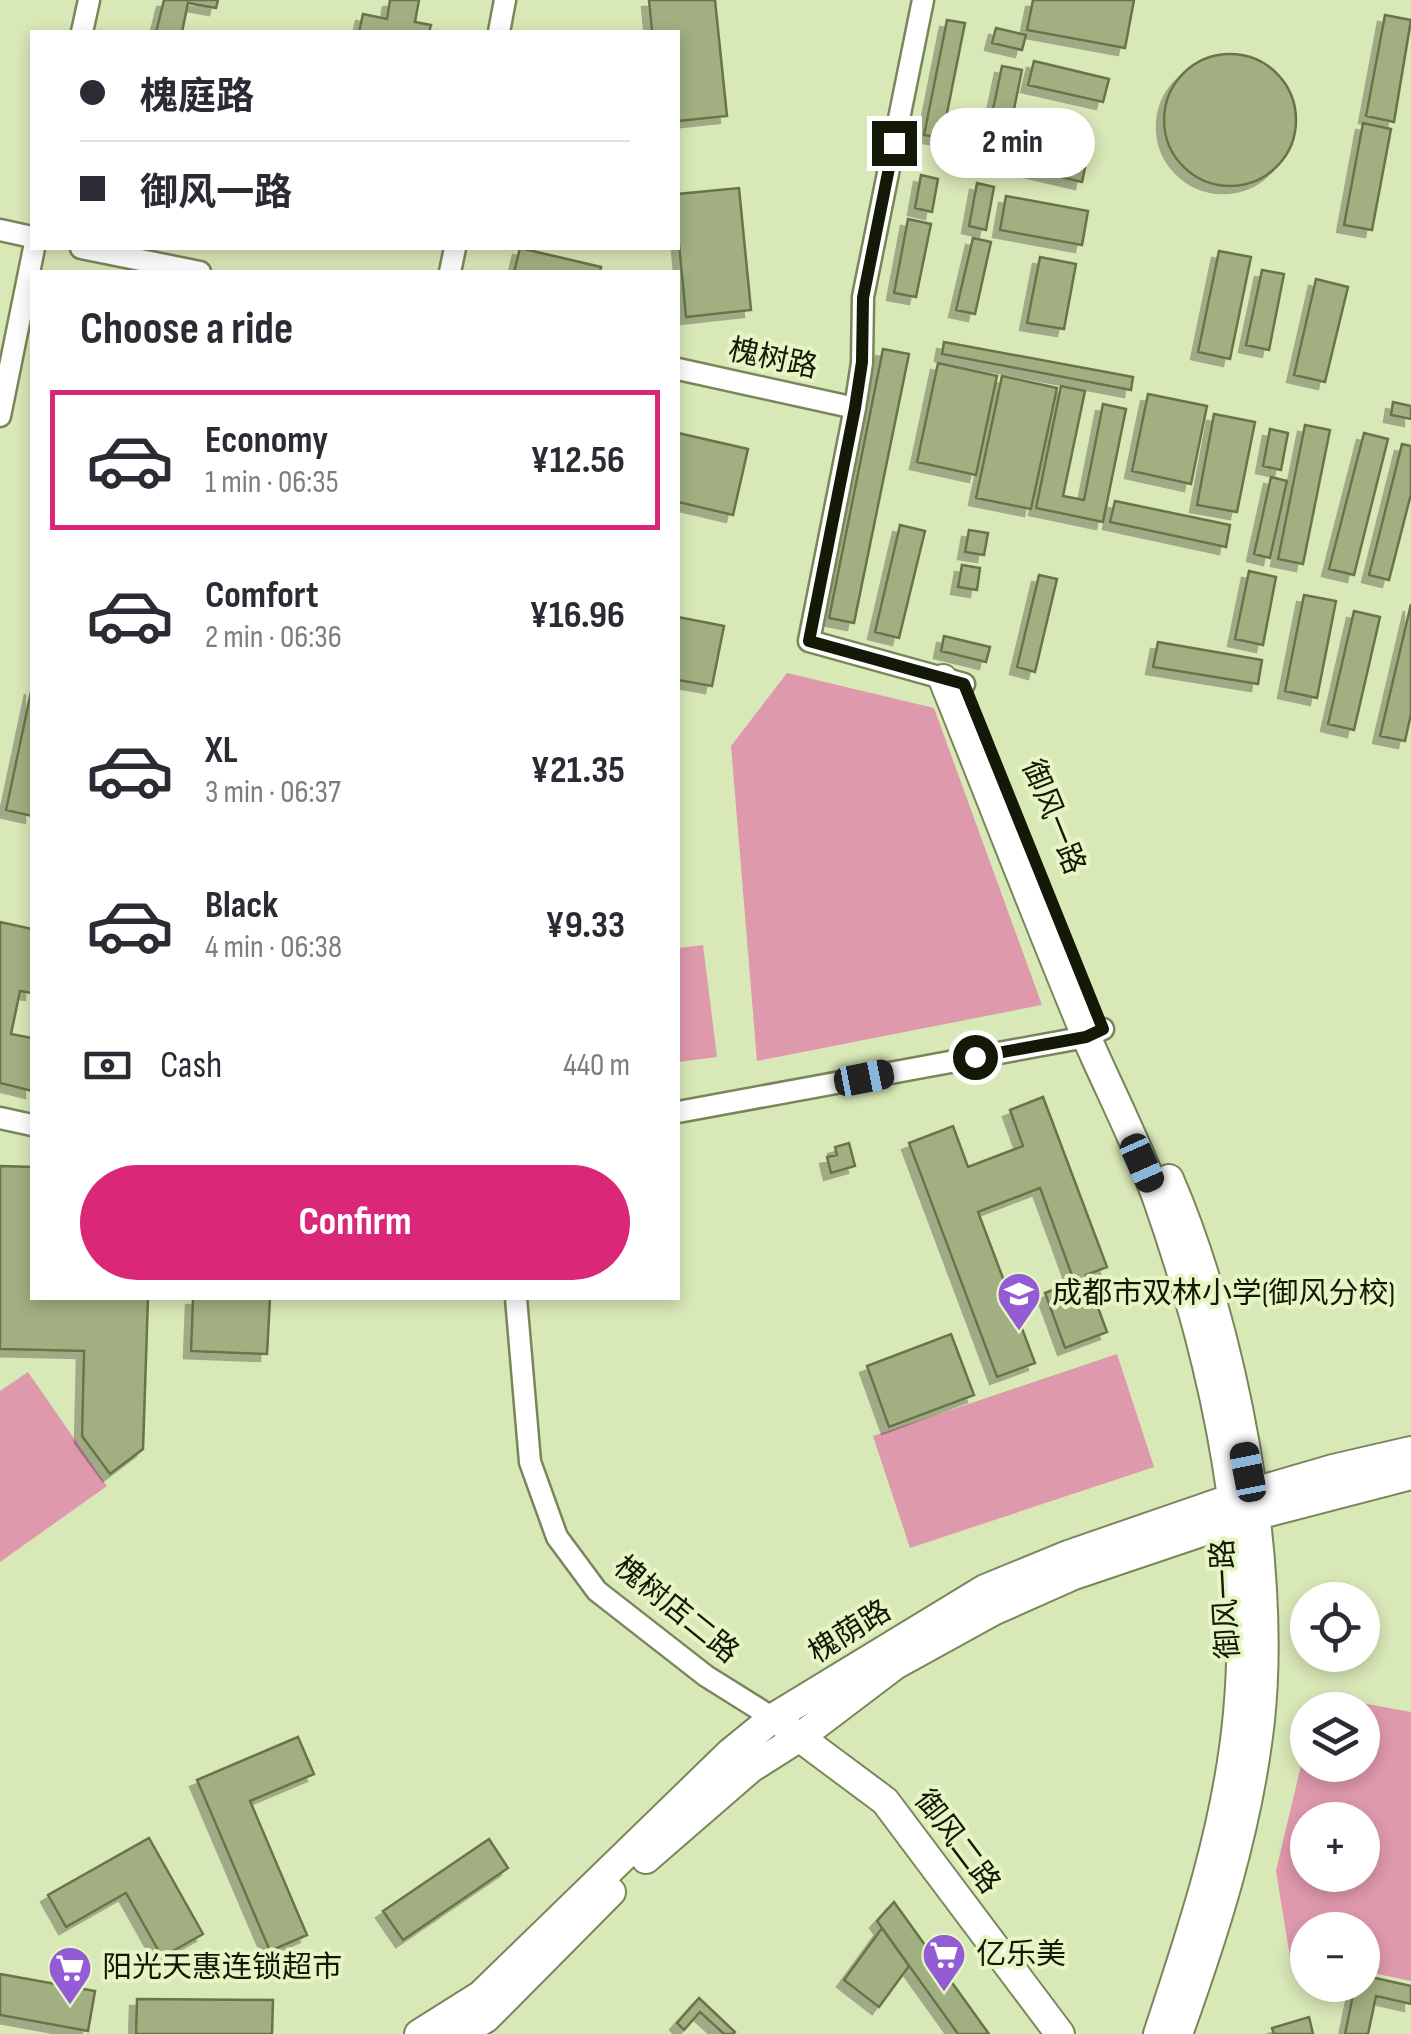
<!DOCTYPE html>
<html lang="en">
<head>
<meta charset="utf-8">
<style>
	body { margin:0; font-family:"Sofia Sans Condensed","Noto Sans SC",sans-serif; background:#f2f2f3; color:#2b2b33; height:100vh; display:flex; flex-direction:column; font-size:38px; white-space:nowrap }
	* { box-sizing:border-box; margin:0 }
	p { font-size:32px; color:#7c7c81 }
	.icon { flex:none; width:55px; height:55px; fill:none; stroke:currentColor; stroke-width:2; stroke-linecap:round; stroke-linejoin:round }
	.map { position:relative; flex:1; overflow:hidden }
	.side { position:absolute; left:30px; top:270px; width:650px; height:1030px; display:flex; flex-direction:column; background:#fff; border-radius:0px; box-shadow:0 5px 15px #0003 }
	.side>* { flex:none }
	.banner { position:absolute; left:30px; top:30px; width:650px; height:220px; border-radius:0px; box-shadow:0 5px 15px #0003; display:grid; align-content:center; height:220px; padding:0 50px; background:#fff }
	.controls { position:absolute; left:1290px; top:1582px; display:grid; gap:20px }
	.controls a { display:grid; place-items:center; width:90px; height:90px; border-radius:50%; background:#fff; box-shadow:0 5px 15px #0003; font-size:50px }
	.end { position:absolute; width:45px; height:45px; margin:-22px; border:12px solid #131807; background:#fff; box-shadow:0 0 0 5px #fff }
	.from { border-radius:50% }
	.bubble { position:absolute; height:70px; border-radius:35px; background:#fff; box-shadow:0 5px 15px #0003; font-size:32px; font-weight:700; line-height:70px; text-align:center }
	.car { position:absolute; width:30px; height:60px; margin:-30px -15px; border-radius:12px; box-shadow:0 0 8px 2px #0007; background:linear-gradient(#222 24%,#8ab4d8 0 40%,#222 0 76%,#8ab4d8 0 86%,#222 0) }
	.banner b { display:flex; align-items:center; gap:35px; height:95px; font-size:38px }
	.banner b+b { border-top:2px solid #e1e1e2 }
	.banner i { width:25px; height:25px; background:#2b2b33 }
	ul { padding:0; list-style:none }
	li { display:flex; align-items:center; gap:30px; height:140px; margin:0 20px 15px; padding:0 30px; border:5px solid transparent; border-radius:0px }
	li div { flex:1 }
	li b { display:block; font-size:38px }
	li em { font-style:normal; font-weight:700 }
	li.active { border-color:#db2777 }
	li>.icon { width:90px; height:90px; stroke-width:1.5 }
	h2 { padding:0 50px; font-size:45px; line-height:120px }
	.pay { display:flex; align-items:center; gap:25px; height:110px; padding:0 50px; font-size:38px }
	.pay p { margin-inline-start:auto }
	.button { display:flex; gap:20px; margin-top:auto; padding:20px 50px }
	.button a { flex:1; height:115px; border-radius:60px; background:#db2777; color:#fff; font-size:40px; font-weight:700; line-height:115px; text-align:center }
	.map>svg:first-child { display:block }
	.green { fill:#df99ac; fill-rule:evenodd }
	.building { fill:#a1af81; stroke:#677448; stroke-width:2.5; filter:url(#shadow) }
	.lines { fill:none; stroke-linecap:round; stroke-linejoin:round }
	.street-casing { stroke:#79865a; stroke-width:25 }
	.secondary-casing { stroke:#79865a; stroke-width:32 }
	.street { stroke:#fff; stroke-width:20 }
	.secondary { stroke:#fff; stroke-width:28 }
	.route { stroke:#131807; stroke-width:12 }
	.labels { text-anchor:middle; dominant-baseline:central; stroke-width:8; stroke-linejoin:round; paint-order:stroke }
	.street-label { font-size:30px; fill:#131807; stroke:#e6f5c4 }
	.poi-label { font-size:30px; fill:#131807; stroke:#e6f5c4; text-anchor:start }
</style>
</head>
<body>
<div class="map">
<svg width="1411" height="2034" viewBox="0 0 1411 2034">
	<defs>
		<filter id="shadow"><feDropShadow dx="-7" dy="7" stdDeviation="0" flood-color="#0004"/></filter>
	</defs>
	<rect width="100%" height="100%" fill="#d9e8b7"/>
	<path class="green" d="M787 673 934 708 1042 1005 757 1061 731 746Z
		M703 945 717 1057 678 1062V948Z
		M1117 1354 1154 1467 910 1548 873 1436Z
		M28 1372 107 1486 0 1562V1391Z
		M1318 1695 1411 1712V1981L1363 1971 1362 1930H1308L1307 1960 1290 1957 1276 1871 1307 1740 1308 1765H1362V1710H1315ZM1362 1820V1875H1308V1820Z"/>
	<path class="building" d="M164 0H218L216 8 188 3 182 32H156Z
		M390 0H419L415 22 431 25 429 32H359L363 14 387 19Z
		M649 0H715L727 116 678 121V32H652Z
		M1033 0H1134L1125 48 1027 30Z
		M1385 15 1411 20 1394 122 1366 116Z
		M947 20 965 23 942 138 924 135Z
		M996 28 1026 35 1022 50 992 43Z
		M1164 120a66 66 0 1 1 132 0a66 66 0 1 1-132 0Z
		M1034 61 1109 79 1103 102 1028 85Z
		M1002 66 1022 70 1013 114 1025 117 1021 140 988 133Z
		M1363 123 1391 129 1372 230 1344 225Z
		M969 141 1085 168 1082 182 965 155Z
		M921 175 938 179 932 212 915 208Z
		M977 183 994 187 986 230 969 226Z
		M739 188 751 310 686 317 678 234V194Z
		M1006 196 1088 211 1082 245 1000 230Z
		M908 219 931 224 916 297 894 293Z
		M973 238 991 242 975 314 956 310Z
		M520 248 601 267 600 272H514Z
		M1219 251 1251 257 1230 359 1198 352Z
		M1040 257 1076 264 1064 329 1027 323Z
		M1262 270 1284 274 1269 350 1246 345Z
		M1316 279 1348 287 1325 382 1294 375Z
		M944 342 1133 377 1131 390 942 354Z
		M883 349 909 354 854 623 829 618Z
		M938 363 997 376 976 475 917 462Z
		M1002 376 1057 388 1031 509 976 498Z
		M1061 386 1085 391 1063 496 1084 500 1103 404 1126 409 1103 522 1036 508Z
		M1148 394 1207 406 1191 484 1132 471Z
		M1393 402 1411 406V419L1391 415Z
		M1214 414 1255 422 1237 512 1197 505Z
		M1305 425 1330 430 1303 564 1278 559Z
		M1270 429 1288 433 1281 470 1263 466Z
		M678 433 748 449 733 515 678 502Z
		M1364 433 1388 439 1354 575 1329 569Z
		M1402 444 1411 446V494L1389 580 1369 575Z
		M1271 477 1287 481 1270 558 1254 554Z
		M1115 501 1230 525 1226 547 1110 522Z
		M900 525 925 531 899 638 875 632Z
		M969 530 988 533 984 555 965 552Z
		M962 565 980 568 977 590 958 587Z
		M1249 571 1276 577 1263 645 1235 639Z
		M1039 575 1057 579 1035 672 1017 667Z
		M1304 595 1336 601 1317 698 1285 691Z
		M1411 604V714L1405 741 1380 736Z
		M1354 611 1380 617 1354 730 1328 724Z
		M678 617 724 626 712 686 678 680Z
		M944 636 990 647 986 662 941 651Z
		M1158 642 1262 660 1258 684 1153 667Z
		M32 687V816L6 810Z
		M0 922 32 929V993L20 991 11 1034 32 1038V1091L0 1083Z
		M1043 1097 1107 1267 1086 1275 1107 1332 1065 1348 1045 1293 1074 1281 1040 1188 978 1212 1035 1363 997 1377 909 1143 953 1126 968 1167 1023 1146 1010 1110Z
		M849 1143 855 1166 831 1173 827 1157 837 1155 835 1147Z
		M0 1166 32 1167V1298H148L143 1449 110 1474 82 1436 84 1351 0 1349Z
		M193 1298H270L267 1354 191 1351Z
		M951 1334 974 1395 889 1427 867 1366Z
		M298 1737 314 1774 250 1801 307 1935 270 1951 197 1780Z
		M149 1838 203 1934 162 1957 126 1893 66 1927 48 1895Z
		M489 1839 508 1868 403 1940 383 1911Z
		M894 1902 989 2034H958L877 1921Z
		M882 1928 909 1966 879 2007 844 1980Z
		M0 1974 95 1991 88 2031 0 2015Z
		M1362 1975 1411 1986V2004L1376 1996 1368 2034H1345L1355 1985H1362Z
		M699 1998 735 2032 733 2034H724L700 2012 684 2030 677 2023Z
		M137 1999 273 2000 272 2034H136Z
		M1309 2017 1313 2034H1274L1272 2028Z"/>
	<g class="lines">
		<defs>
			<path id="street" d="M923 0 863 297 862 363 855 408 809 641 964 684
				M82 32 89 0
				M499 32 505 0
				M0 230 32 237
				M81 248 200 272
				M450 272 455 248
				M678 369 855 408
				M0 416 34 248
				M678 1112 1086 1037 1103 1029
				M0 1118 32 1125
				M516 1298 530 1462 557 1537 597 1591 706 1676 773 1718"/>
			<path id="secondary" d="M943 679C991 798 1037 918 1086 1036 1109 1089 1136 1141 1156 1195 1214 1359 1254 1538 1238 1713 1228 1824 1193 1929 1158 2034
				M1169 1179C1233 1327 1277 1559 1260 1720 1248 1829 1215 1931 1178 2034
				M787 1728 885 1801 1060 2034
				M646 1859 751 1768 800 1737 895 1665 993 1611 1074 1575 1234 1521 1411 1475
				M419 2034 481 1995 730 1753 773 1718 985 1589 1068 1555 1230 1499 1333 1469 1411 1451
				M459 2034 486 2018 611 1892"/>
		</defs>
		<use href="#street" class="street-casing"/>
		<use href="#secondary" class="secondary-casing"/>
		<use href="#street" class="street"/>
		<use href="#secondary" class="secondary"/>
	</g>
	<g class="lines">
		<path class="route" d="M894 143 863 298 862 362 855 408 809 641 964 684 1103 1029 1086 1037 975 1057"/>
	</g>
	<defs>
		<symbol id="school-pin" viewBox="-11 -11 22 30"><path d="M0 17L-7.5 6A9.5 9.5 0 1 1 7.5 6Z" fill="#935cd5" stroke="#e6f5c4"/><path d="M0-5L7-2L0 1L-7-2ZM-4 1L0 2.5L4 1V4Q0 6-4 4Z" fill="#fff"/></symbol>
		<symbol id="supermarket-pin" viewBox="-11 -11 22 30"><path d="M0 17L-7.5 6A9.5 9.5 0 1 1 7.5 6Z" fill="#935cd5" stroke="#e6f5c4"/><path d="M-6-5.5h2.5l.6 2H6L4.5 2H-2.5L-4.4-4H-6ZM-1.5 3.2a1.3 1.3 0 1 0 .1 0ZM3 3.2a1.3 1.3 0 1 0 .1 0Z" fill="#fff"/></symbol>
	</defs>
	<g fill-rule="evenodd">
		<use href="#school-pin" x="994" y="1269" width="50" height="68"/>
		<use href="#supermarket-pin" x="919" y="1930" width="50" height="68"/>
		<use href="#supermarket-pin" x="45" y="1943" width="50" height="68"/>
	</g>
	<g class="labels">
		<g class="street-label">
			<text transform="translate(773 359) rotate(12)">槐树路</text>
			<text transform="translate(1053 817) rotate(68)">御风一路</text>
			<text transform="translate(1226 1599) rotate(-93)">御风一路</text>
			<text transform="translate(676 1610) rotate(39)">槐树店二路</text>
			<text transform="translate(850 1632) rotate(-32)">槐荫路</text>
			<text transform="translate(957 1842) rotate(53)">御风二路</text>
		</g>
		<g class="poi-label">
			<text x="1052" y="1294">成都市双林小学(御风分校)</text>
			<text x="976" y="1955">亿乐美</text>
			<text x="102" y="1968">阳光天惠连锁超市</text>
		</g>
	</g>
</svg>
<div class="controls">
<a><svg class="icon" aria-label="locate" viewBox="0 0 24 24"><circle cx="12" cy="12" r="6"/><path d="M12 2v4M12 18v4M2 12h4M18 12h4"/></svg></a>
<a><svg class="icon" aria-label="layers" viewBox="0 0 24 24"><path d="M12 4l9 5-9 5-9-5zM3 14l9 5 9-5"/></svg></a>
<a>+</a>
<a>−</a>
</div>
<i class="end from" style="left:975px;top:1057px"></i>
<i class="end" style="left:894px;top:143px"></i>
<div class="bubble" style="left:930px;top:108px;width:165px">2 min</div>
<i class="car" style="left:864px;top:1078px;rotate:79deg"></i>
<i class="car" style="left:1142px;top:1163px;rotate:156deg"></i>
<i class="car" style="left:1248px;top:1472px;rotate:349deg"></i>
<div class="banner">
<b><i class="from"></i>槐庭路</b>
<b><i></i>御风一路</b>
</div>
<section class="side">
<h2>Choose a ride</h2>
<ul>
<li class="active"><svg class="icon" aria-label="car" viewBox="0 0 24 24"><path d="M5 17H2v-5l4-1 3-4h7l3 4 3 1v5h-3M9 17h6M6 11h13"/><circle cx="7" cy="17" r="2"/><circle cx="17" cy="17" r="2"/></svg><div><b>Economy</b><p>1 min · 06:35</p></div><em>¥12.56</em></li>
<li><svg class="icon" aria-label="car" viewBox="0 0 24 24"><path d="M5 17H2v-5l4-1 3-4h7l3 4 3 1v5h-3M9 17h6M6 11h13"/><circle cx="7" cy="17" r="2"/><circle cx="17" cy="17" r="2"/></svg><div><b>Comfort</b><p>2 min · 06:36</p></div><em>¥16.96</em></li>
<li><svg class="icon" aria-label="car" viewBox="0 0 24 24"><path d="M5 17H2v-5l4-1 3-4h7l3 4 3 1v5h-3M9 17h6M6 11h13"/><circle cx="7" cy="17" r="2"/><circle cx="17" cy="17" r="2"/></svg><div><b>XL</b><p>3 min · 06:37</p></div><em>¥21.35</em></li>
<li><svg class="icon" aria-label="car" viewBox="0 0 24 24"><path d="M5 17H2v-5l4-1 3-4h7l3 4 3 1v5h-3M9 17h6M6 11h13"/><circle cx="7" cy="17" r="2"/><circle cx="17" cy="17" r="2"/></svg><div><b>Black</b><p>4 min · 06:38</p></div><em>¥9.33</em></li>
</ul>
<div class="pay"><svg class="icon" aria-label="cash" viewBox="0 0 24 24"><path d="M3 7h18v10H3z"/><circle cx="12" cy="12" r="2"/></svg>Cash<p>440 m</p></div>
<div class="button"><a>Confirm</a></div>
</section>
</div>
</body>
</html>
